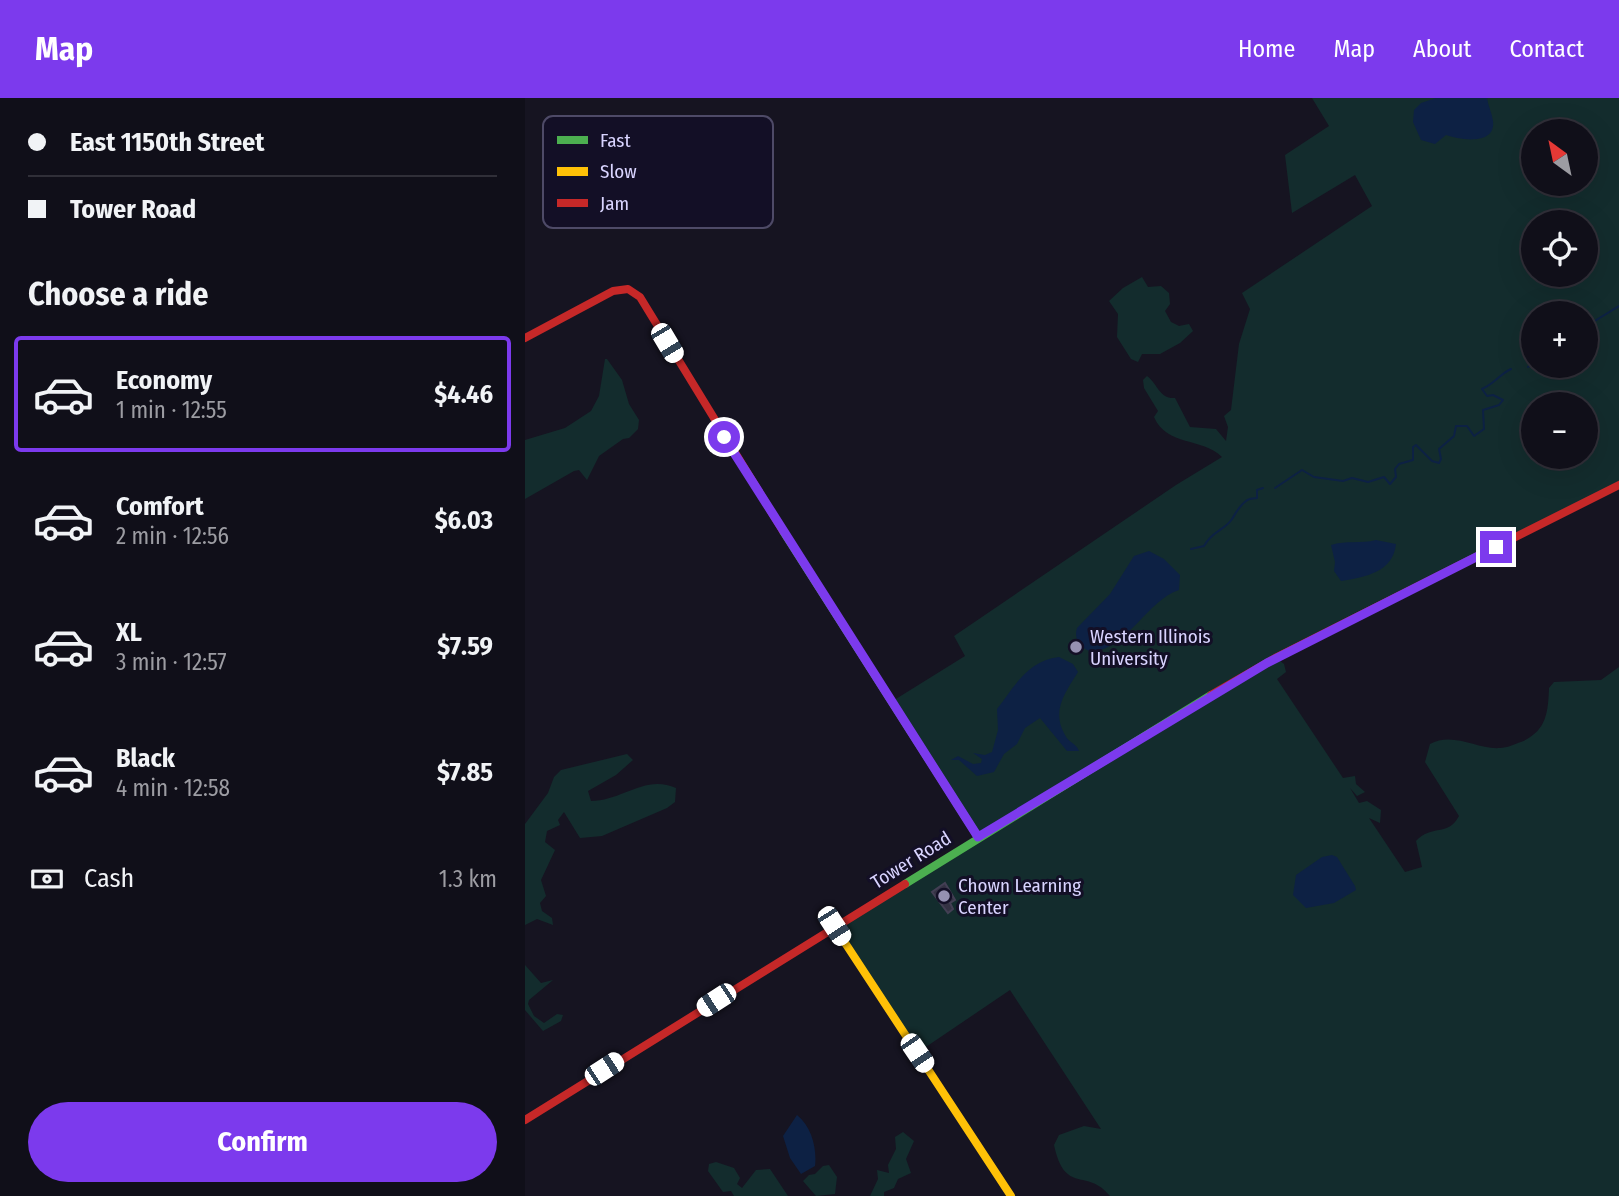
<!DOCTYPE html>
<html lang="en">
<head>
<meta charset="utf-8">
<style>
	body { margin:0; font-family:"Fira Sans Condensed",sans-serif; background:#191822; color:#f1f3f6; height:100vh; display:flex; flex-direction:column; font-size:26px; white-space:nowrap }
	* { box-sizing:border-box; margin:0 }
	p { font-size:23px; color:#9c9ca2 }
	.icon { flex:none; width:38px; height:38px; fill:none; stroke:currentColor; stroke-width:2; stroke-linecap:round; stroke-linejoin:round }
	.map { position:relative; flex:1; overflow:hidden }
	.panel { display:flex; flex-direction:column; background:#100f19; width:525px }
	.panel>* { flex:none }
	.top-card { display:grid; align-content:center; height:154px; padding:0 28px; background:#100f19 }
	.needle { width:46px; rotate:327deg }
	.fabs { position:absolute; left:996px; top:21px; display:grid; gap:14px }
	.fabs a { display:grid; place-items:center; width:77px; height:77px; border-radius:50%; background:#100f19; box-shadow:0 7px 28px #0002,0 0 0 2px #302f38; font-size:35px }
	.end { position:absolute; width:32px; height:32px; margin:-16px; border:9px solid #7c3aed; background:#fff; box-shadow:0 0 0 4px #fff }
	.from { border-radius:50% }
	.car { position:absolute; width:21px; height:42px; margin:-21px -10px; border-radius:9px; box-shadow:0 0 5px 2px #0007; background:linear-gradient(#fff 24%,#345 0 40%,#fff 0 76%,#345 0 86%,#fff 0) }
	.top-card b { display:flex; align-items:center; gap:24px; height:66px; font-size:26px }
	.top-card b+b { border-top:2px solid #302f38 }
	.top-card i { width:18px; height:18px; background:#f1f3f6 }
	ul { padding:0; list-style:none }
	li { display:flex; align-items:center; gap:21px; height:116px; margin:0 14px 10px; padding:0 14px; border:4px solid transparent; border-radius:7px }
	li div { flex:1 }
	li b { display:block; font-size:26px }
	li em { font-style:normal; font-weight:700 }
	li.active { border-color:#7c3aed }
	li>.icon { width:63px; height:63px; stroke-width:1.5 }
	h2 { padding:0 28px; font-size:32px; line-height:84px }
	.pay { display:flex; align-items:center; gap:18px; height:77px; padding:0 28px; font-size:26px }
	.pay p { margin-inline-start:auto }
	.primary-button { display:flex; gap:14px; margin-top:auto; padding:14px 28px }
	.primary-button a { flex:1; height:80px; border-radius:42px; background:#7c3aed; color:#fff; font-size:28px; font-weight:700; line-height:80px; text-align:center }
	header { display:flex; align-items:center; gap:42px; box-sizing:border-box; height:98px; padding:0 35px; background:#7c3aed; color:#fff }
	header strong { font-size:33px }
	nav { display:flex; gap:38px; margin-inline-start:auto; font-size:24px }
	main { display:flex; flex:1; min-height:0 }
	.map>svg:first-child { display:block }
	.green { fill:#132c2d; fill-rule:evenodd }
	.water { fill:#0d2144 }
	.lines { fill:none; stroke-linecap:round; stroke-linejoin:round }
	.stream { stroke:#0d2144; stroke-width:2 }
	.building { fill:#343243; stroke:#433f54; stroke-width:2 }
	.fast { stroke:#4caf50; stroke-width:8 }
	.slow { stroke:#ffc107; stroke-width:8 }
	.jam { stroke:#c62828; stroke-width:8 }
	.route { stroke:#7c3aed; stroke-width:9 }
	.poi-dot { fill:#9591b1; stroke:#130f26; stroke-width:2.5 }
	.labels { text-anchor:middle; dominant-baseline:central; stroke-width:6; stroke-linejoin:round; paint-order:stroke }
	.poi-label { font-size:19px; fill:#d9d4ff; stroke:#130f26; text-anchor:start }
	.street-label { font-size:19px; fill:#d9d4ff; stroke:#130f26 }
	.key { fill:#130f26; stroke:#4e4a67; stroke-width:2 }
	.key-label { font-size:19px; fill:#d9d4ff }
</style>
</head>
<body>
<header>
<strong>Map</strong>
<nav><a>Home</a><a>Map</a><a>About</a><a>Contact</a></nav>
</header>
<main>
<section class="panel">
<div class="top-card">
<b><i class="from"></i>East 1150th Street</b>
<b><i></i>Tower Road</b>
</div>
<h2>Choose a ride</h2>
<ul>
<li class="active"><svg class="icon" aria-label="car" viewBox="0 0 24 24"><path d="M5 17H2v-5l4-1 3-4h7l3 4 3 1v5h-3M9 17h6M6 11h13"/><circle cx="7" cy="17" r="2"/><circle cx="17" cy="17" r="2"/></svg><div><b>Economy</b><p>1 min · 12:55</p></div><em>$4.46</em></li>
<li><svg class="icon" aria-label="car" viewBox="0 0 24 24"><path d="M5 17H2v-5l4-1 3-4h7l3 4 3 1v5h-3M9 17h6M6 11h13"/><circle cx="7" cy="17" r="2"/><circle cx="17" cy="17" r="2"/></svg><div><b>Comfort</b><p>2 min · 12:56</p></div><em>$6.03</em></li>
<li><svg class="icon" aria-label="car" viewBox="0 0 24 24"><path d="M5 17H2v-5l4-1 3-4h7l3 4 3 1v5h-3M9 17h6M6 11h13"/><circle cx="7" cy="17" r="2"/><circle cx="17" cy="17" r="2"/></svg><div><b>XL</b><p>3 min · 12:57</p></div><em>$7.59</em></li>
<li><svg class="icon" aria-label="car" viewBox="0 0 24 24"><path d="M5 17H2v-5l4-1 3-4h7l3 4 3 1v5h-3M9 17h6M6 11h13"/><circle cx="7" cy="17" r="2"/><circle cx="17" cy="17" r="2"/></svg><div><b>Black</b><p>4 min · 12:58</p></div><em>$7.85</em></li>
</ul>
<div class="pay"><svg class="icon" aria-label="cash" viewBox="0 0 24 24"><path d="M3 7h18v10H3z"/><circle cx="12" cy="12" r="2"/></svg>Cash<p>1.3 km</p></div>
<div class="primary-button"><a>Confirm</a></div>
</section>
<div class="map">
<svg width="1094" height="1098" viewBox="0 0 1094 1098">
	<rect width="100%" height="100%" fill="#161421"/>
	<path class="green" d="M787 0H1094V387L742 565 745 569 750 562H754L759 566 761 574 752 581 818 680 830 678 831 686 840 694 832 698 825 690 834 705 842 703 856 712 855 725 844 720 880 774 897 769 891 743C906 726 923 739 934 718L900 664 905 646C928 633 953 652 975 650 982 650 990 646 996 644 1022 633 1023 614 1024 590L1029 584 1076 582 1094 569V1098H585C562 1069 540 1098 529 1047L534 1037 559 1028 576 1031 485 892 392 955 309 828 453 739 366 604 440 558 429 538 651 387 697 359C677 339 642 349 629 319L633 313 619 290 618 282 622 278C633 286 634 301 650 300L665 329 691 331 701 343 703 329 699 318 706 312 714 246 725 211 717 195 847 108 830 77 767 115 760 57 804 28ZM1008 33H1060V86H1008ZM1008 124H1060V177H1008ZM1008 215H1060V268H1008ZM1008 306H1060V359H1008Z
		M617 179 623 189 636 188 644 195 645 206 640 213 646 224 654 228 664 226 668 233 655 245 635 256H617L613 264 606 261 592 239 593 216 584 203 598 190Z
		M80 261H82L97 282 104 306 114 322 113 331 104 340 98 341 74 358 62 382 54 372 49 373 0 401V342L40 330 66 313 74 298Z
		M102 656 108 662 91 677 63 693 66 703C97 703 120 676 151 690L150 704 142 710 77 738 55 740 39 714 33 722 35 727 22 733 20 744 30 752 16 782 21 798 15 805 17 813 27 820 28 827 12 821 0 827V726L23 695 29 679 36 672Z
		M0 867 16 885 28 882 4 902 3 906 9 918 19 925 32 916 38 917 36 923 18 933 0 912Z
		M378 1034 389 1043 381 1061 386 1075 373 1081 369 1090 359 1094V1098H345L353 1081 352 1072 364 1075 363 1067 371 1051 370 1039Z
		M191 1064 209 1070 215 1080 212 1086 217 1090 231 1072 245 1071 263 1098H209L206 1093 198 1094 183 1073 184 1066Z
		M304 1067 312 1079 310 1096 291 1098 278 1083 284 1077 290 1076 298 1068Z"/>
	<path class="water" d="M911 0H962C963 8 967 15 968 23 971 48 935 42 921 37L910 46 896 42 888 24 889 12 896 5Z
		M851 442 871 446C868 474 841 479 816 483L809 473 810 464 806 447C821 442 836 446 851 442Z
		M624 453 639 461 655 477 654 492C623 502 603 549 568 554 557 552 548 542 552 530L585 496 609 458Z
		M534 559 548 566 553 574C540 595 526 613 540 637 544 645 551 645 554 653H542L515 620 500 630 492 646 479 656 469 674 452 678 434 662H426L433 658 448 666 456 665 457 661 448 655 460 657 467 654 473 632 472 611C490 588 502 563 534 559Z
		M807 757 812 759 830 788 831 792 809 805 781 810 768 797 771 777 797 759Z
		M272 1017C287 1029 292 1051 290 1068L276 1076 265 1060 258 1038Z"/>
	<g class="lines">
		<path class="stream" d="M1068 224 1094 208
			M1003 269 1008 266
			M750 390 777 372 789 379 818 383 827 380 843 384 859 379 865 386 871 379 870 371 874 366 888 362V349L891 347 907 363 914 365 916 361 914 351 929 338 931 328H942L949 338 959 331 958 312 974 307 978 302 968 297 962 298 957 291C969 286 975 276 986 271
			M666 451 679 448C687 433 700 432 707 421 711 415 714 408 721 403 724 400 727 401 732 400V392L738 390"/>
	</g>
	<path class="building" d="M420 785 430 802 425 805 428 811 423 815 407 794Z"/>
	<g class="lines">
		<path class="fast" d="M258 433 453 739
			M380 786 686 597"/>
		<path class="slow" d="M309 828 486 1098"/>
		<path class="jam" d="M0 240 88 193 103 191 115 199 258 433
			M686 597 752 559 1094 387
			M0 1022 380 786"/>
	</g>
	<g class="lines">
		<path class="route" d="M199 339 453 739 742 565 971 449"/>
	</g>
	<g class="poi-dot">
		<circle cx="551" cy="549" r="7"/>
		<circle cx="419" cy="798" r="7"/>
	</g>
	<g class="labels">
		<g class="poi-label">
			<text x="565" y="538">Western Illinois<tspan x="565" dy="22">University</tspan></text>
			<text x="433" y="787">Chown Learning<tspan x="433" dy="22">Center</tspan></text>
		</g>
		<g class="street-label">
			<text transform="translate(386 762) rotate(-32)">Tower Road</text>
		</g>
	</g>
	<rect x="18" y="18" width="230" height="112" rx="10" class="key"/>
	<rect x="32" y="38" width="31" height="8" fill="#4caf50"/>
	<rect x="32" y="69" width="31" height="9" fill="#ffc107"/>
	<rect x="32" y="101" width="31" height="8" fill="#c62828"/>
	<g class="key-label">
		<text x="75" y="49">Fast</text>
		<text x="75" y="80">Slow</text>
		<text x="75" y="112">Jam</text>
	</g>
</svg>
<div class="fabs">
<a><svg class="needle" viewBox="-14 -14 28 28"><path d="M0-13l5 13h-10z" fill="#e53935"/><path d="M0 13l5-13h-10z" fill="#9c9ca2"/></svg></a>
<a><svg class="icon" aria-label="locate" viewBox="0 0 24 24"><circle cx="12" cy="12" r="6"/><path d="M12 2v4M12 18v4M2 12h4M18 12h4"/></svg></a>
<a>+</a>
<a>−</a>
</div>
<i class="end from" style="left:199px;top:339px"></i>
<i class="end" style="left:971px;top:449px"></i>
<i class="car" style="left:142px;top:245px;rotate:149deg"></i>
<i class="car" style="left:309px;top:828px;rotate:147deg"></i>
<i class="car" style="left:191px;top:902px;rotate:237deg"></i>
<i class="car" style="left:392px;top:955px;rotate:146deg"></i>
<i class="car" style="left:79px;top:971px;rotate:57deg"></i>
</div>
</main>
</body>
</html>
